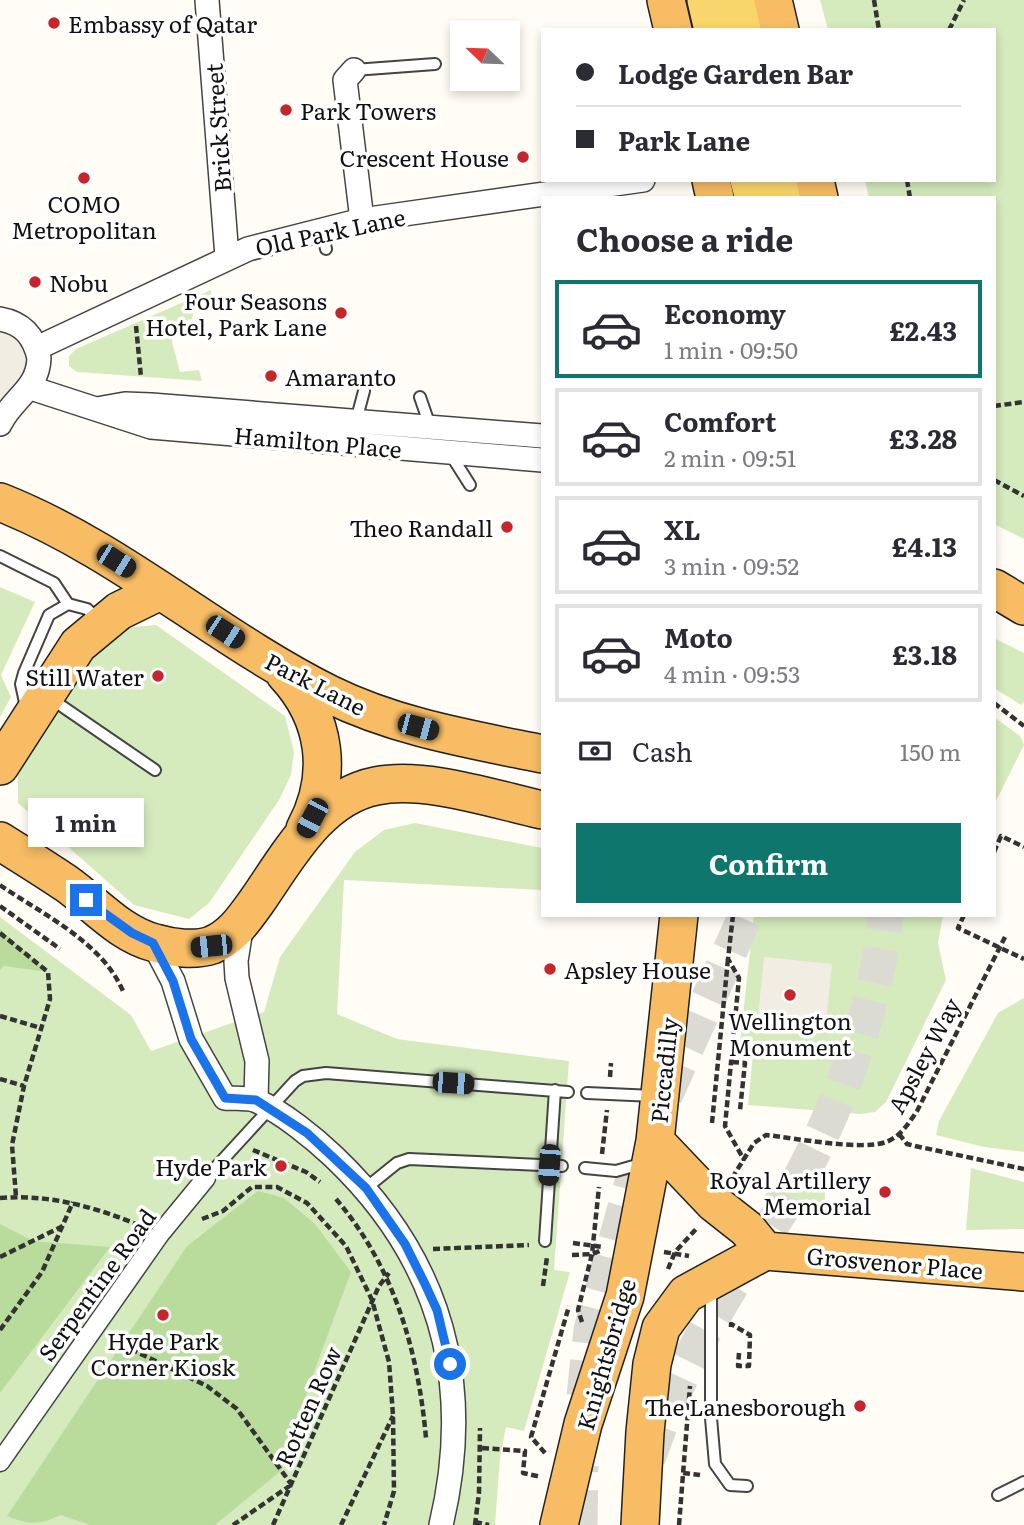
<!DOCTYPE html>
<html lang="en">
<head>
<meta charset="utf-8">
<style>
	body { margin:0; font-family:Literata,serif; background:#f7f7f7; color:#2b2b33; height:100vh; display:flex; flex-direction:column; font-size:26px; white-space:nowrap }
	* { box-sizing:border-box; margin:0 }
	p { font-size:23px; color:#7c7c81 }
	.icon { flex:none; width:38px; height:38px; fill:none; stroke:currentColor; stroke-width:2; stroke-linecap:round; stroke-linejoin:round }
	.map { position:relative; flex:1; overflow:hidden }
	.details { position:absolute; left:541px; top:196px; width:455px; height:721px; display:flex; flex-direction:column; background:#fff; border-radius:0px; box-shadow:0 4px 10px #0003 }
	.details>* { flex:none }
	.banner { position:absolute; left:541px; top:28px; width:455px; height:154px; border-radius:0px; box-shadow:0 4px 10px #0003; display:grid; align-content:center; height:154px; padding:0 35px; background:#fff }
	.needle { width:46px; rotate:293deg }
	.controls { position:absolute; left:450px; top:21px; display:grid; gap:14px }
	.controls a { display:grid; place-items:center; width:70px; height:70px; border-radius:0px; background:#fff; box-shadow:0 4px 10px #0003; font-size:35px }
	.end { position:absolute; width:32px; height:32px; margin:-16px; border:9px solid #1a73e8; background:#fff; box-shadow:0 0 0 4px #fff }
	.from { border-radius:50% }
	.bubble { position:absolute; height:49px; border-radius:0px; background:#fff; box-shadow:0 4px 10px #0003; font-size:23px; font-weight:700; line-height:49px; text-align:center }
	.car { position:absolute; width:21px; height:42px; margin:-21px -10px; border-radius:9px; box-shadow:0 0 5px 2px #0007; background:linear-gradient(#222 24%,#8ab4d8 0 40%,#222 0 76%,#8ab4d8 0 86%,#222 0) }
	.banner b { display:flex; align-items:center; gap:24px; height:66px; font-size:26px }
	.banner b+b { border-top:2px solid #e1e1e2 }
	.banner i { width:18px; height:18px; background:#2b2b33 }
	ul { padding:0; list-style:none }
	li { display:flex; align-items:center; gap:21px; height:98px; margin:0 14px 10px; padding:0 21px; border:4px solid #e1e1e2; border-radius:0px }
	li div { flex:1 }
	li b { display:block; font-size:26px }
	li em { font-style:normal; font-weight:700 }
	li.active { border-color:#0f766e }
	li>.icon { width:63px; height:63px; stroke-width:1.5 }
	h2 { padding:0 35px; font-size:32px; line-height:84px }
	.pay { display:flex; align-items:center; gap:18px; height:77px; padding:0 35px; font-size:26px }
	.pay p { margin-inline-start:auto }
	.button { display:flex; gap:14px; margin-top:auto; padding:14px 35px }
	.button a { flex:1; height:80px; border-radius:0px; background:#0f766e; color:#fff; font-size:28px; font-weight:700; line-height:80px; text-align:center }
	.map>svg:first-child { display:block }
	.green { fill:#d5ebbd }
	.forest { fill:#b9dc9c }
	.plaza { fill:#f1ede2 }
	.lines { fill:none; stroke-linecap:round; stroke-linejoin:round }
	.primary-tunnel { stroke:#dbdad3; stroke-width:35; stroke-dasharray:35 18; stroke-linecap:butt }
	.service-casing { stroke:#444; stroke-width:14 }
	.pedestrian-casing { stroke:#444; stroke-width:21 }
	.minor-casing { stroke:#444; stroke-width:26 }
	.primary-casing { stroke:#222; stroke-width:38 }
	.trunk-casing { stroke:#222; stroke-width:40 }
	.path { stroke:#333; stroke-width:4.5; stroke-dasharray:7 3.5; stroke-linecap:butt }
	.service { stroke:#fff; stroke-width:10 }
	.pedestrian { stroke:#fff; stroke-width:18 }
	.minor { stroke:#fff; stroke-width:23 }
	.primary { stroke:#f9d66b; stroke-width:35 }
	.trunk { stroke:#f7bc64; stroke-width:37 }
	.route { stroke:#1a73e8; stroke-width:9 }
	.poi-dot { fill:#c4262e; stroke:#fff; stroke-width:2.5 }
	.labels { text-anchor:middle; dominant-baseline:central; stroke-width:7; stroke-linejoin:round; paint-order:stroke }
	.poi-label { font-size:23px; fill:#111; stroke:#fff; text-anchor:end }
	.street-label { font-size:23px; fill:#111; stroke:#fff }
</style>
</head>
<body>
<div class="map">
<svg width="1024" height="1525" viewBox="0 0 1024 1525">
	<rect width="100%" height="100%" fill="#fffdf5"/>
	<path class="green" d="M820 0H1024V539L994 524V198H869L865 180H994V30H828Z
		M211 290 212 304 195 306 192 319 176 322 172 342 180 372 199 370 202 381 77 372 69 366V356L76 349Z
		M0 587 35 602 1 675 11 697 0 717Z
		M156 625 285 716 294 752 291 775 279 800 209 903 189 919 134 905 18 803V773L92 658 124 628Z
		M994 638 1024 653V702L1021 705 994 688Z
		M994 717 1020 736 1024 745 994 805Z
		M415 823 542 848V890L344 880 337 1014 397 1039 569 1061 554 1270 570 1272 524 1431 506 1427 500 1458 495 1525H0V917L131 1015 151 1051 264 1012 280 957 355 852 384 830Z
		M754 915H943L938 943 946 980 886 1102 875 1112 861 1114 748 1105 754 1044 740 1043Z
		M1024 998V1152L984 1147 936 1135 939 1121 998 1013Z
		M971 1168 1024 1182V1229L966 1230Z
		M787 1171 825 1178V1217L785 1213 760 1200Z"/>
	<path class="forest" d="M0 929 48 972 4 966 0 970Z
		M258 1191 284 1198 315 1224 351 1272 311 1380 282 1470 215 1525H90L61 1515C39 1525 29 1525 7 1516L187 1246Z
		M0 1224 33 1241 110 1247 0 1393Z"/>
	<path class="plaza" d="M0 319 39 358 0 405Z
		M764 957 832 964 825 1033 757 1026Z"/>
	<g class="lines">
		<path class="primary-tunnel" d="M665 1096 746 915
			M584 1396 591 1330 634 1175
			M648 1459C669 1397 699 1337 734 1282 756 1247 781 1214 800 1178 843 1098 876 1006 886 915
			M580 1525 581 1466"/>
		<defs>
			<path id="service" d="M354 70 435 64
				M322 230 326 249
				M420 397 430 426
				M356 421 364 391
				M451 455 470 485
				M0 556 54 583 68 604
				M50 698 155 770
				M26 707 21 684 24 673 49 615 68 604 87 609 99 620
				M587 1093 654 1096
				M585 1168 616 1171 644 1163
				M206 1178 295 1081 303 1076 326 1073 568 1092
				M366 1188 397 1163 409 1159 562 1166
				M545 1241 555 1090
				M711 1288V1418L715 1464 730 1485 747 1486
				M998 1495 1024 1482"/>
			<path id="pedestrian" d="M0 1462 160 1234 206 1178"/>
			<path id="minor" d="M207 0 227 257
				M354 70 345 80 362 220
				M0 319C23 323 34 336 39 358 38 390 12 398 0 424
				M37 348 248 249 362 220 643 180
				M31 388 151 427 542 460
				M97 409 125 404 151 405 542 436
				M242 923 236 961 237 978 257 1061 256 1100
				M153 943 173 981 191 1039 225 1098C234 1099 248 1097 257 1101 282 1112 314 1138 334 1157 441 1259 475 1382 441 1525"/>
			<path id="primary" d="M705 0 712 30
				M737 0 744 30
				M748 180 753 198
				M780 180 784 198"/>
			<path id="trunk" d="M666 0 673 30
				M773 0 780 30
				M711 180 715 198
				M815 180 819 198
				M0 502C119 549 215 637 329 694 396 727 469 739 542 754
				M994 588 1024 606
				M285 674C326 718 334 775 305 829
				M0 766 78 645 119 611 160 591
				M0 841C22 855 45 869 67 884 95 904 120 934 155 943 172 948 195 951 212 945 233 936 244 919 257 901 287 858 319 797 376 786 425 776 493 799 542 810
				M655 1141 714 1203 747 1229 765 1251
				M559 1525 583 1424 625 1296 655 1141 679 915
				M640 1525 645 1432 652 1364 661 1328 686 1294 765 1251 1024 1272"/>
		</defs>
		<use href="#service" class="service-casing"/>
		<use href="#pedestrian" class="pedestrian-casing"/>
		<use href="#minor" class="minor-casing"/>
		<use href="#primary" class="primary-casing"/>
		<use href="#trunk" class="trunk-casing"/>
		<path class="path" d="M874 0 879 30
			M949 30 964 0
			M907 180 910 198
			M136 326 141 377
			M994 406 1024 402
			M994 480 1024 496
			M994 703 1024 726
			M994 852 1001 836 1024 847
			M0 885C42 914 102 942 123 991
			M0 906 60 949
			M733 915 728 959 739 978 725 1126 744 1160
			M964 915 958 928 1024 959
			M0 933 48 972 50 999 24 1086 12 1145 16 1197
			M0 1016 41 1028
			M732 1062 745 1063 740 1110
			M610 1077 611 1063
			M0 1079 24 1086
			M712 1123 728 959
			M899 1134 907 1144 915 1146 1024 1169
			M253 1150 306 1172 320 1182
			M602 1154 607 1110
			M732 1178 754 1143 766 1135C794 1138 862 1151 886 1142 900 1137 909 1123 917 1111L1005 937
			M0 1198C50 1194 95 1207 141 1226
			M336 1199C394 1267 418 1350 426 1438
			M202 1219 223 1211 252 1187H277L307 1203 346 1246 372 1300 389 1362 393 1415 394 1491 384 1525
			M573 1243 603 1247
			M433 1249 529 1245
			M664 1252 689 1256
			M572 1255 592 1254 602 1250
			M0 1257 65 1225
			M668 1269 675 1252 697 1228
			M543 1286 547 1257
			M582 1322 578 1310 592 1254 599 1187
			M731 1327V1324L750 1335 749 1366H738L739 1353
			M0 1330 42 1272 73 1202
			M112 1340 207 1386 237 1409 291 1484
			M482 1448 525 1451 523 1473 541 1477
			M545 1453 531 1437 569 1306
			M683 1473 700 1475
			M475 1522 489 1525
			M233 1525 291 1485
			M273 1525 379 1286 389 1273
			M341 1525 393 1416
			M475 1525 479 1493 480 1428
			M679 1525 690 1386"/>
		<use href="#service" class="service"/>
		<use href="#pedestrian" class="pedestrian"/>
		<use href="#minor" class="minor"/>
		<use href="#primary" class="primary"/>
		<use href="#trunk" class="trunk"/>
	</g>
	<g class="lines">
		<path class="route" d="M86 900 132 933 153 943 173 981 191 1039 225 1098 256 1100 307 1133 366 1188 405 1244 426 1286 437 1310 450 1364"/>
	</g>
	<g class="poi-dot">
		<circle cx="54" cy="23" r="7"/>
		<circle cx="286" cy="110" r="7"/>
		<circle cx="523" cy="157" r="7"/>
		<circle cx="84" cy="178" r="7"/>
		<circle cx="35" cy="282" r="7"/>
		<circle cx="341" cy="313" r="7"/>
		<circle cx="271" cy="376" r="7"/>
		<circle cx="507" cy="527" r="7"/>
		<circle cx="158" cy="676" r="7"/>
		<circle cx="550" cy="969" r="7"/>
		<circle cx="790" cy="995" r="7"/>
		<circle cx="281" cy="1166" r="7"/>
		<circle cx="885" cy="1192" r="7"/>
		<circle cx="163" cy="1315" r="7"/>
		<circle cx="860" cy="1406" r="7"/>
	</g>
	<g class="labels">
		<g class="poi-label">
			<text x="68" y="23" text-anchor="start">Embassy of Qatar</text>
			<text x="300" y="110" text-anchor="start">Park Towers</text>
			<text x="509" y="157">Crescent House</text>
			<text x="84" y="203" text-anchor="middle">COMO<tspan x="84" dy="26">Metropolitan</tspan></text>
			<text x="49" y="282" text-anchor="start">Nobu</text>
			<text x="327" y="300">Four Seasons<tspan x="327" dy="26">Hotel, Park Lane</tspan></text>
			<text x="285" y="376" text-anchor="start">Amaranto</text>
			<text x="493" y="527">Theo Randall</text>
			<text x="144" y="676">Still Water</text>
			<text x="564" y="969" text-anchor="start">Apsley House</text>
			<text x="790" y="1020" text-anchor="middle">Wellington<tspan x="790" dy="26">Monument</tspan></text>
			<text x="267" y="1166">Hyde Park</text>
			<text x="871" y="1179">Royal Artillery<tspan x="871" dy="26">Memorial</tspan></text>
			<text x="163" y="1340" text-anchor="middle">Hyde Park<tspan x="163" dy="26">Corner Kiosk</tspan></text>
			<text x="846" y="1406">The Lanesborough</text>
		</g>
		<g class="street-label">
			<text transform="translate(217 128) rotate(-94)">Brick Street</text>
			<text transform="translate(330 231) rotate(-12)">Old Park Lane</text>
			<text transform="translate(318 441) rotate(5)">Hamilton Place</text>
			<text transform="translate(316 683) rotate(27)">Park Lane</text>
			<text transform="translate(923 1055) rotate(-62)">Apsley Way</text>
			<text transform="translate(663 1070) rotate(-84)">Piccadilly</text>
			<text transform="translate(895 1262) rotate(5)">Grosvenor Place</text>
			<text transform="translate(96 1284) rotate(-54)">Serpentine Road</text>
			<text transform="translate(605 1354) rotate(-74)">Knightsbridge</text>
			<text transform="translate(307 1406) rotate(-66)">Rotten Row</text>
		</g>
	</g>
</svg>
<div class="controls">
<a><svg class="needle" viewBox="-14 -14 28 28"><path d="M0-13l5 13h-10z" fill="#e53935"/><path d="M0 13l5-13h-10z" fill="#7c7c81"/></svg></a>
</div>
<i class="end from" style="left:450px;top:1364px"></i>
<i class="end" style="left:86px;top:900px"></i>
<div class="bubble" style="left:28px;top:798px;width:116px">1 min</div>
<i class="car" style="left:116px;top:561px;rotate:122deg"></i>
<i class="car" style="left:225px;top:632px;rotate:123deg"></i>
<i class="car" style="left:418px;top:727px;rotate:105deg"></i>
<i class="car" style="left:312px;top:818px;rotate:208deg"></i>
<i class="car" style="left:211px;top:946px;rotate:264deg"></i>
<i class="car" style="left:453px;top:1083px;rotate:94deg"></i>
<i class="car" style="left:549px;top:1165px;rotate:184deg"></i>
<div class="banner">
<b><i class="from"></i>Lodge Garden Bar</b>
<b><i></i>Park Lane</b>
</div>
<section class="details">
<h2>Choose a ride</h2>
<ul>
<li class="active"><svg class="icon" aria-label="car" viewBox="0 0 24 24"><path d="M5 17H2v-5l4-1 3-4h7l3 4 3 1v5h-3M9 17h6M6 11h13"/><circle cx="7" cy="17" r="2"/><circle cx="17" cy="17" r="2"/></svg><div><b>Economy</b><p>1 min · 09:50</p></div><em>£2.43</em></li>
<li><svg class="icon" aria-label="car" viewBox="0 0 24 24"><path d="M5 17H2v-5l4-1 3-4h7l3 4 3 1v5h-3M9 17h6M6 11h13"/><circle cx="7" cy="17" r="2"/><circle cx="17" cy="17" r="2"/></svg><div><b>Comfort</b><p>2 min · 09:51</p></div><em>£3.28</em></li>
<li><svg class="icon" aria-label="car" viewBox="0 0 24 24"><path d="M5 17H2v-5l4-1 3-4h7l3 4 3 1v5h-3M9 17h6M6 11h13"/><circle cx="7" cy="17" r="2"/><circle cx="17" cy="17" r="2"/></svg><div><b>XL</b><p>3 min · 09:52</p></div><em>£4.13</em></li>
<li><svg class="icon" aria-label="car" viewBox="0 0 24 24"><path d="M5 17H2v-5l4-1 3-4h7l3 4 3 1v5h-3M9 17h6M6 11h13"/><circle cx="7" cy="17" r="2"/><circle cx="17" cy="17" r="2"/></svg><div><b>Moto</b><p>4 min · 09:53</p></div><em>£3.18</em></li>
</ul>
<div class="pay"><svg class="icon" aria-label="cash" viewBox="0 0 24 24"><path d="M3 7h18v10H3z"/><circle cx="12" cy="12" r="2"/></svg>Cash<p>150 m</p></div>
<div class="button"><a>Confirm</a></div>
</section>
</div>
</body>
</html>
